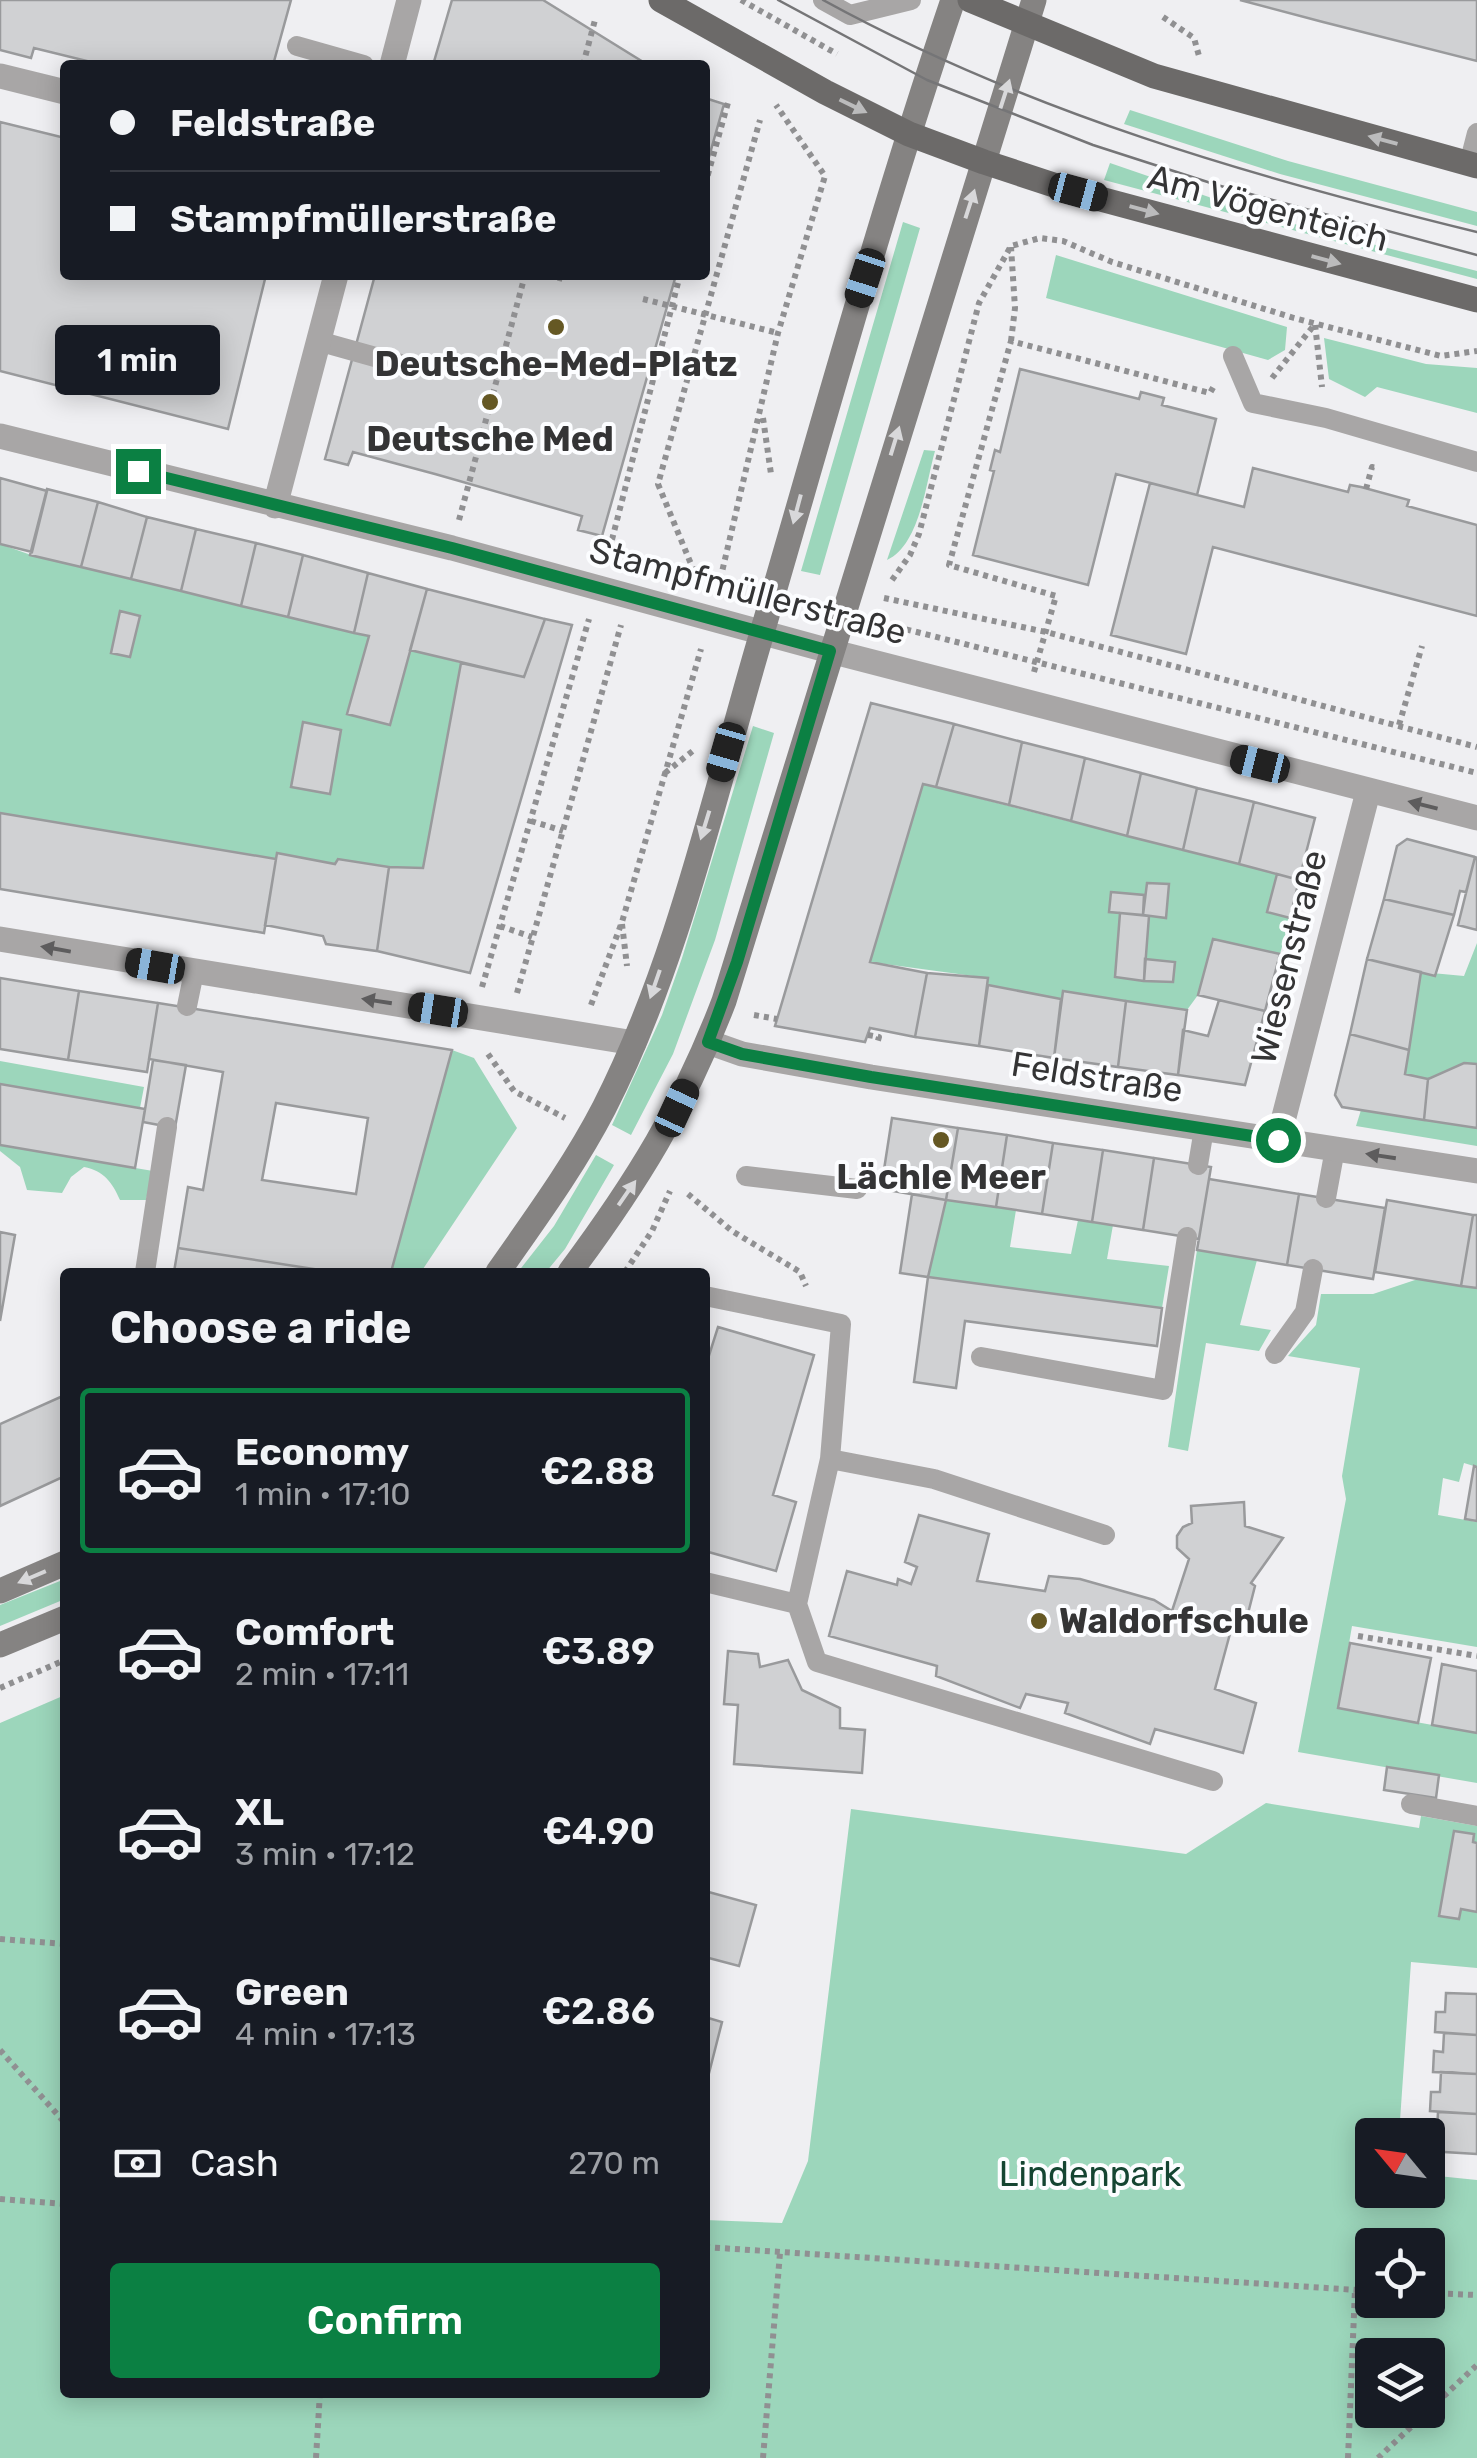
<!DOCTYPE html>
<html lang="en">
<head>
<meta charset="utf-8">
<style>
	body { margin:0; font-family:Rubik,sans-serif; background:#20242c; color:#f1f3f6; height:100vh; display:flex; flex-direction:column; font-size:38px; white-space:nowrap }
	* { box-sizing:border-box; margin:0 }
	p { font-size:32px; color:#9ea1a6 }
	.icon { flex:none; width:55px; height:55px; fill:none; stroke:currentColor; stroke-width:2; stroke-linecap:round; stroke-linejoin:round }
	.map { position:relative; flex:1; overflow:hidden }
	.side { position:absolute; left:60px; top:1268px; width:650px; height:1130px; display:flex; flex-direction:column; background:#171b24; border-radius:10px; box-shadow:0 5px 25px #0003 }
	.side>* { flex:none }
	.banner { position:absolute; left:60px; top:60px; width:650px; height:220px; border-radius:10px; box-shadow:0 5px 25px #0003; display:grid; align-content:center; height:220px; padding:0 50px; background:#171b24 }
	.needle { width:65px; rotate:299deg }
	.fabs { position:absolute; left:1355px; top:2118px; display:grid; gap:20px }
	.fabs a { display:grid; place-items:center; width:90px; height:90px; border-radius:10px; background:#171b24; box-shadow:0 5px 25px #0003; font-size:50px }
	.end { position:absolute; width:45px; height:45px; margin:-22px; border:12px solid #0b8043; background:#fff; box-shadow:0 0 0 5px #fff }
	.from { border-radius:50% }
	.bubble { position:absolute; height:70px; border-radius:10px; background:#171b24; box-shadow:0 5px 25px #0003; font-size:32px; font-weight:600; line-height:70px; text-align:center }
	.car { position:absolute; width:30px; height:60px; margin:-30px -15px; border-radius:12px; box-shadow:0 0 8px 2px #0007; background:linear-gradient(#222 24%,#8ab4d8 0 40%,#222 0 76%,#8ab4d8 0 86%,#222 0) }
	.banner b { display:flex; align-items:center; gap:35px; height:95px; font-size:38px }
	.banner b+b { border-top:2px solid #363941 }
	.banner i { width:25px; height:25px; background:#f1f3f6 }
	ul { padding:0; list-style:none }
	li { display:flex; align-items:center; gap:30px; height:165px; margin:0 20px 15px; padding:0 30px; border:5px solid transparent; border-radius:10px }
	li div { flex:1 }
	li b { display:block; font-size:38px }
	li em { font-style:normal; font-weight:600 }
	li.current { border-color:#0b8043 }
	li>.icon { width:90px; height:90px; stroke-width:1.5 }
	h2 { padding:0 50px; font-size:45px; line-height:120px }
	.pay { display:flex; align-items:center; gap:25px; height:110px; padding:0 50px; font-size:38px }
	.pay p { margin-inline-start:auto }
	.button { display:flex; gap:20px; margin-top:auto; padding:20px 50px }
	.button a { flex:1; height:115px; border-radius:10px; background:#0b8043; color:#fff; font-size:40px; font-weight:600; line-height:115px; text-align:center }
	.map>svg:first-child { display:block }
	.green { fill:#9cd6bb; fill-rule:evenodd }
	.building { fill:#d0d1d3; stroke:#999a9c; stroke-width:2.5; fill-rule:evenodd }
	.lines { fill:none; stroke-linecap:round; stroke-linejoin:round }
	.path { stroke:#909092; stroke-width:6; stroke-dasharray:5 5; stroke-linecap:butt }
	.service { stroke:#a8a6a6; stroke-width:20 }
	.pedestrian { stroke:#a8a6a6; stroke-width:25 }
	.minor { stroke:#a8a6a6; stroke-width:25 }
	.secondary { stroke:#858382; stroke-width:25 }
	.primary { stroke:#6c6a69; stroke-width:25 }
	.tram { stroke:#757577; stroke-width:2.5 }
	.oneway { fill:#d8d8da }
	.oneway2 { fill:#bbbbbc }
	.oneway3 { fill:#5d5c5d }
	.route { stroke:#0b8043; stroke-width:12 }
	.poi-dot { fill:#655824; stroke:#fcfdff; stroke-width:4 }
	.labels { text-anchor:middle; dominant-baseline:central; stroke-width:8; stroke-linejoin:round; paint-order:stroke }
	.street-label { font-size:35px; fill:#343435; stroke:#fcfdff }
	.poi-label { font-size:35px; font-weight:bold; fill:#343435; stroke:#fcfdff }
	.park-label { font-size:35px; fill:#154532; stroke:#fcfdff }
</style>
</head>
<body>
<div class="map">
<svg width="1477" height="2458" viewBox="0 0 1477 2458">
	<rect width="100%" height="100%" fill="#efeff2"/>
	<path class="green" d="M1130 110 1288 161 1477 212V226L1280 174 1124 124Z
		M1110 163 1267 217 1477 271V279L1104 180Z
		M903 222 920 228 820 575 801 571Z
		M1056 255 1287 327 1285 350 1268 360 1046 298Z
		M1324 338 1426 364 1477 368V413L1377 387 1365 397 1329 379Z
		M924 450 935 451C926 482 920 545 887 560Z
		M0 544 31 555 369 636 389 725 410 650 461 663 423 868 389 867 339 859 335 864 276 859 0 813Z
		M753 726 774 733 715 940 673 1054 631 1135 612 1125 662 1015 682 958Z
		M923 784 1277 874 1290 918 1280 954 1213 940 1198 995 1187 1010 1063 991 1061 999 988 985V978L870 962Z
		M1477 943V1064L1464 1063 1428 1079 1405 1074 1421 972 1464 976Z
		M452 1050 474 1058 517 1128 421 1272H391Z
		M0 1061 144 1087 140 1108 0 1084Z
		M1361 1110 1477 1128V1146L1356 1126Z
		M0 1145 153 1171 146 1200H120C112 1182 104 1171 84 1167L71 1177 62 1193 27 1190 20 1167 0 1151Z
		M596 1155 614 1165 565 1249 546 1272H518L554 1226Z
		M946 1200 1016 1210 1010 1247 1071 1254 1078 1220 1113 1225 1107 1259 1169 1266 1162 1308 928 1277Z
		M1197 1250 1257 1260 1240 1325 1271 1330 1259 1351 1206 1343 1188 1451 1168 1447Z
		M1418 1279 1477 1288V1467L1464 1463 1459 1482 1443 1478 1438 1515 1477 1522V1647L1352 1626 1338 1708 1477 1733V1783L1298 1752 1346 1499 1342 1476 1360 1368 1288 1356 1316 1325 1321 1294H1373Z
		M65 1579V1599L0 1626V1605Z
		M65 1695V2392H705V2220L782 2223 808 2161 851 1809 1186 1854 1266 1803 1419 1828 1421 1816 1477 1826V1968L1411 1962 1399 2135H1372V2190H1428V2175L1477 2180V2458H0V1723ZM1372 2245H1428V2300H1372ZM1372 2355H1428V2410H1372Z"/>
	<path class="building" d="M0 0H291L273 65H103L34 48 31 58 0 50Z
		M452 0H543L648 65H433Z
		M1240 0H1477V61L1323 22Z
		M705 98 724 104 705 171Z
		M0 122 65 138V275H266L228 429 0 371Z
		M375 275H676L602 536 578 530 582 516 435 474 353 452 348 465 325 459Z
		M1020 369 1139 399 1141 392 1164 398 1162 405 1216 419 1197 495 1116 474 1088 585 973 555 994 471 990 470 995 450 1000 452Z
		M1253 468 1348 492 1350 485 1361 487 1409 500 1407 506 1477 525V616L1213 547 1186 654 1111 635 1150 483 1244 507Z
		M0 478 47 491 32 552 0 544Z
		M47 489 98 502 81 567 30 555Z
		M98 502 147 517 131 579 81 567Z
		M147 517 196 529 181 591 131 579Z
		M196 529 256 543 241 606 181 591Z
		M256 543 303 555 288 617 241 606Z
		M303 555 368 573 354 633 288 617Z
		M368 573 427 589 390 725 347 714 369 636 354 633Z
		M427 589 545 619 524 677 410 650Z
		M120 611 140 616 130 657 111 653Z
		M545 619 572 625 470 973 377 951 389 867 423 868 461 663 524 677Z
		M871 703 954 724 936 787 923 784 870 962 927 973 915 1037 870 1028 865 1042 775 1026Z
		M303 722 341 730 330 794 291 787Z
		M954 724 1022 742 1009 805 936 787Z
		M1022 742 1085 758 1071 821 1009 805Z
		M1085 758 1141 773 1127 836 1071 821Z
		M1141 773 1197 788 1183 850 1127 836Z
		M1197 788 1254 802 1239 864 1183 850Z
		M1254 802 1315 818 1299 880 1239 864Z
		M0 813 276 859 264 933 0 889Z
		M1407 839 1475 857 1466 892 1460 891 1454 915 1384 899 1397 846Z
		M277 853 335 864 338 859 389 867 377 951 326 944 323 936 265 925Z
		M1475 857 1477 858V930L1458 925Z
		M1277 874 1299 880 1290 918 1267 912Z
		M1147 883 1169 884 1166 918 1143 915Z
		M1111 892 1144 895 1143 915 1109 912Z
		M1384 899 1454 915 1435 976 1367 959Z
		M1120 913 1149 916 1144 981 1115 977Z
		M1213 939 1280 954 1265 1011 1198 995Z
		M1145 959 1175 962 1173 982 1144 981Z
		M1367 959 1421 972 1409 1050 1350 1034Z
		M927 973 988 978 979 1046 915 1037Z
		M0 978 79 991 68 1060 0 1049Z
		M988 985 1061 999 1054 1058 979 1046Z
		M79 991 158 1003 147 1072 68 1060Z
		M1063 991 1126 1001 1118 1067 1054 1058Z
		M1219 1000 1265 1011 1245 1085 1178 1075 1183 1030 1208 1036Z
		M1126 1001 1187 1010 1178 1075 1118 1067Z
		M158 1003 452 1050 391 1272H333L178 1248 188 1187 203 1190 223 1072 149 1059ZM276 1103 368 1118 356 1194 262 1180Z
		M1350 1034 1409 1050 1405 1074 1428 1079 1424 1120 1342 1107 1335 1095Z
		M153 1060 186 1065 175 1128 143 1122Z
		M1464 1063 1477 1064V1128L1424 1120 1428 1079Z
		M0 1084 145 1109 135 1168 0 1145Z
		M892 1118 958 1128 946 1200 881 1189Z
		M958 1128 1007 1135 996 1207 946 1200Z
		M1007 1135 1053 1143 1042 1214 996 1207Z
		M1053 1143 1103 1150 1092 1222 1042 1214Z
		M1103 1150 1154 1158 1143 1230 1092 1222Z
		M1154 1158 1211 1167 1199 1239 1143 1230Z
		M1209 1179 1299 1194 1287 1265 1197 1250Z
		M912 1194 946 1200 928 1277 900 1273Z
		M1299 1194 1385 1208 1373 1279 1287 1265Z
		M1387 1200 1473 1215 1461 1286 1375 1272Z
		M1473 1215H1477V1288L1461 1286Z
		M0 1232 15 1235 0 1321Z
		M178 1248 333 1272H174Z
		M928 1277 1162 1308 1157 1346 965 1321 956 1388 914 1382Z
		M718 1327 814 1355 773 1495 796 1502 776 1571 705 1551V1368Z
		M65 1395V1476L0 1506V1424Z
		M1474 1466 1477 1467V1521L1465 1519Z
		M1244 1502 1245 1526 1283 1538 1251 1583 1255 1586 1243 1633 1231 1630 1215 1689 1256 1703 1243 1753 1155 1729 1150 1744 1065 1713 1068 1703 1026 1694 1020 1708 936 1676 937 1666 829 1636 847 1571 897 1585 898 1579 911 1584 917 1567 905 1562 919 1515 989 1534 977 1581 1045 1591 1049 1576 1080 1579 1154 1600 1172 1611 1189 1559 1177 1548V1536L1183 1527 1192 1523 1191 1506Z
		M1350 1643 1431 1658 1418 1723 1338 1708Z
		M728 1651 758 1654 760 1667 788 1660 802 1690 840 1708V1728L865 1730 862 1773 734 1764 738 1705 724 1704Z
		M1442 1664 1477 1671V1733L1432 1725Z
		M1387 1767 1439 1775 1436 1798 1384 1790Z
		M1454 1831 1474 1834 1473 1842 1477 1843V1912L1461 1909 1459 1919 1439 1916Z
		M705 1891 756 1905 739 1966 705 1957Z
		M1446 1993 1477 1994V2035L1435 2032 1436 2012H1445Z
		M705 2017 722 2022 707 2081 705 2080Z
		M1444 2033 1477 2035V2074L1433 2072 1434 2051 1443 2052Z
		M1441 2072 1477 2074V2114L1430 2111 1431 2092H1440Z
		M1438 2112 1477 2114V2154L1428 2151 1429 2130 1437 2131Z"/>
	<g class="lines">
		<path class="path" d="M741 0 837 54
			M1163 17 1194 38 1199 56
			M583 65 595 20
			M705 185 729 99
			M548 275 567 280
			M643 299 778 333
			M1011 341 1015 308 1011 247
			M1272 378 1315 324 1322 387
			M763 418 771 474
			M1366 489 1372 467 1378 468
			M459 520 525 275
			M607 559 680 275
			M892 580 910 555 919 534 979 303 1011 246 1040 238 1063 241 1112 262 1294 318 1441 356 1477 351
			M698 581 658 484 760 120
			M718 589 778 333 825 176 776 105
			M884 598 1046 632 1477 747
			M877 622 1477 773
			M1034 672 1056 596 949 565 1011 341 1210 393 1215 384
			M1399 725 1422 646
			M665 773 694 750
			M531 821 563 831
			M622 924 627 966
			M500 926 532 937
			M482 987 589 619
			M517 993 621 625
			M591 1005 622 922 701 649
			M754 1015 777 1019
			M868 1035 879 1037 877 1044
			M488 1054 514 1091 565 1118
			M688 1194 732 1231 800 1272 806 1286
			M625 1272 652 1231 670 1191
			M1358 1636 1477 1656
			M0 1688 65 1660
			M0 1939 65 1944
			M0 2050 65 2123
			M0 2199 65 2204
			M705 2247 1372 2291
			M1428 2293 1477 2295
			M316 2458 320 2392
			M763 2458 780 2253
			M1348 2458 1355 2290
			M1378 2458 1477 2365"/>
		<path class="service" d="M823 0 850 15 911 0
			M297 46 364 65
			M1469 164 1477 133
			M318 341 411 367
			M1233 356 1253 403 1326 418 1477 462
			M187 1006 194 972
			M1198 1165 1204 1129
			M746 1176 857 1189
			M1326 1198 1335 1149
			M145 1272 167 1127
			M705 1296 841 1324 830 1459 934 1479 1105 1535
			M1275 1354 1305 1312 1313 1269
			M981 1357 1163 1390 1187 1237
			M830 1459 797 1604 817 1662 1213 1781
			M705 1582 797 1604
			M1411 1804 1477 1816"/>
		<path class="pedestrian" d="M0 76 65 92"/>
		<path class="minor" d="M392 65 409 0
			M0 436 452 548 830 651 1477 818
			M275 506 336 275
			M0 939 634 1043
			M708 1042 742 1054 871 1077 1477 1171
			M1278 1140 1368 792"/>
		<path class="secondary" d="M498 1272C535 1219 574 1166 604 1108 677 965 714 796 759 643 822 428 881 212 953 0
			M570 1272C637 1182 684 1106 724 1001L1034 0
			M0 1591 65 1563
			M0 1645 65 1618"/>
		<path class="primary" d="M661 0 825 92 909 134 984 162 1078 193 1477 300
			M970 0 1154 76 1477 166"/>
		<path class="tram" d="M778 0 927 80 1093 145 1217 185 1477 255
			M823 0C1027 112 1252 177 1477 232"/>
	</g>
	<defs><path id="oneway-solid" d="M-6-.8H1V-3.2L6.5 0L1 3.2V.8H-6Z" transform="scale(2.5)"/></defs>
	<g class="oneway">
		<use href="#oneway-solid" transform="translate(1005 94) rotate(-72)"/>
		<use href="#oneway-solid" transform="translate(970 204) rotate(-72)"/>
		<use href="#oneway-solid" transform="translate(895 441) rotate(-73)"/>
		<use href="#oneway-solid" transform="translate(797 509) rotate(105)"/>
		<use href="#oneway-solid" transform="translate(705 825) rotate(107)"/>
		<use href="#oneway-solid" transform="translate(655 984) rotate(109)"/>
		<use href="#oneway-solid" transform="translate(627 1193) rotate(-55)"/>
		<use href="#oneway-solid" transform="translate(32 1577) rotate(157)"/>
	</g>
	<g class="oneway2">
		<use href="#oneway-solid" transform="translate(853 106) rotate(26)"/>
		<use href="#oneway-solid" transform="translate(1383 140) rotate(-165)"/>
		<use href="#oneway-solid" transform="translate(1144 210) rotate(15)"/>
		<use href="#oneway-solid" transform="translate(1326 260) rotate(15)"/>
	</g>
	<g class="oneway3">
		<use href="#oneway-solid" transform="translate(1423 805) rotate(-166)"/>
		<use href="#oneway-solid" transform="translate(56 949) rotate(-170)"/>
		<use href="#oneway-solid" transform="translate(377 1001) rotate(-171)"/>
		<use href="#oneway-solid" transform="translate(1381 1156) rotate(-171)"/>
	</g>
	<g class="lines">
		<path class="route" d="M138 471 452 548 830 651 737 962 708 1042 742 1054 871 1077 1278 1140"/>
	</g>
	<g class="poi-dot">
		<circle cx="556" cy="327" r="10"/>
		<circle cx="490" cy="402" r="10"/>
		<circle cx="941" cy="1140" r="10"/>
		<circle cx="1039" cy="1621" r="10"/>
	</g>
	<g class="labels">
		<g class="street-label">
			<text transform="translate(1268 208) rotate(15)">Am Vögenteich</text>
			<text transform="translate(748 591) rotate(15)">Stampfmüllerstraße</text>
			<text transform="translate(1289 957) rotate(-76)">Wiesenstraße</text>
			<text transform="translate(1097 1077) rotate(9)">Feldstraße</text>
		</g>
		<g class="poi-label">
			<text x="556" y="364">Deutsche-Med-Platz</text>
			<text x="490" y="439">Deutsche Med</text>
			<text x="941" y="1177">Lächle Meer</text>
			<text x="1059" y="1621" text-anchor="start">Waldorfschule</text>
		</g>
		<g class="park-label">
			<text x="1090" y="2174">Lindenpark</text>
		</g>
	</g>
</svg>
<div class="fabs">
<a><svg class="needle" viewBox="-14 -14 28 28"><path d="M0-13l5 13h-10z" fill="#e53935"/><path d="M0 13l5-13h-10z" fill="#9ea1a6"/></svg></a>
<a><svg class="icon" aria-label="locate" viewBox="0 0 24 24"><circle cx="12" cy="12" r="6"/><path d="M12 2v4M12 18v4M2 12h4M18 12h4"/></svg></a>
<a><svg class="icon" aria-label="layers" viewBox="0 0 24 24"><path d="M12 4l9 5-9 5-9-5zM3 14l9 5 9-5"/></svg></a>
</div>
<i class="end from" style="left:1278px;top:1140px"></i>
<i class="end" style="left:138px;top:471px"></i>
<div class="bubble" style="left:55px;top:325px;width:165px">1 min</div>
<i class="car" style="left:1078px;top:192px;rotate:105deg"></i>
<i class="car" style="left:865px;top:278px;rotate:198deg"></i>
<i class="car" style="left:726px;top:752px;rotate:196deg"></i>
<i class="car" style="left:1260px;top:764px;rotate:284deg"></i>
<i class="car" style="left:155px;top:966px;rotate:280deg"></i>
<i class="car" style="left:438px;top:1010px;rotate:279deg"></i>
<i class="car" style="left:677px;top:1108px;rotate:25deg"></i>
<div class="banner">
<b><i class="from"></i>Feldstraße</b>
<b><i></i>Stampfmüllerstraße</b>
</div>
<section class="side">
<h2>Choose a ride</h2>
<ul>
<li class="current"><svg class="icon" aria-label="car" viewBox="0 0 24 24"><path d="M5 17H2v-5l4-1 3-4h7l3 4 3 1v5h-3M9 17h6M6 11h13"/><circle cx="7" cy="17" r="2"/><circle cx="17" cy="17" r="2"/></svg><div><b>Economy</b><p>1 min · 17:10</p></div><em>€2.88</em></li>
<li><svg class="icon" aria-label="car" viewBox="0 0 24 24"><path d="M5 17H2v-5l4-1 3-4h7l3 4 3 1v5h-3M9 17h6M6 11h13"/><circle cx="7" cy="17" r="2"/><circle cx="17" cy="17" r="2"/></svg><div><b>Comfort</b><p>2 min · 17:11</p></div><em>€3.89</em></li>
<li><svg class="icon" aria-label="car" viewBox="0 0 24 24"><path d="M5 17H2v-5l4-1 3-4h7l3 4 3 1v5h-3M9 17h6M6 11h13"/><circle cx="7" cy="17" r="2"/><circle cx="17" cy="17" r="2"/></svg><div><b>XL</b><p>3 min · 17:12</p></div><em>€4.90</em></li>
<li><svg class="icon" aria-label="car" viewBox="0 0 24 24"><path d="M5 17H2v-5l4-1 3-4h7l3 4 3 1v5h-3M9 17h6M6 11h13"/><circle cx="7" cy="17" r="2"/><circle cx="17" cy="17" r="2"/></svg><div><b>Green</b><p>4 min · 17:13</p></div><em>€2.86</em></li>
</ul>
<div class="pay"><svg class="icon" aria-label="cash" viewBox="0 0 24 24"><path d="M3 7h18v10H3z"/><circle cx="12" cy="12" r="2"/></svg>Cash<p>270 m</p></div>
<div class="button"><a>Confirm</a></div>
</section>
</div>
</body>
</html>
